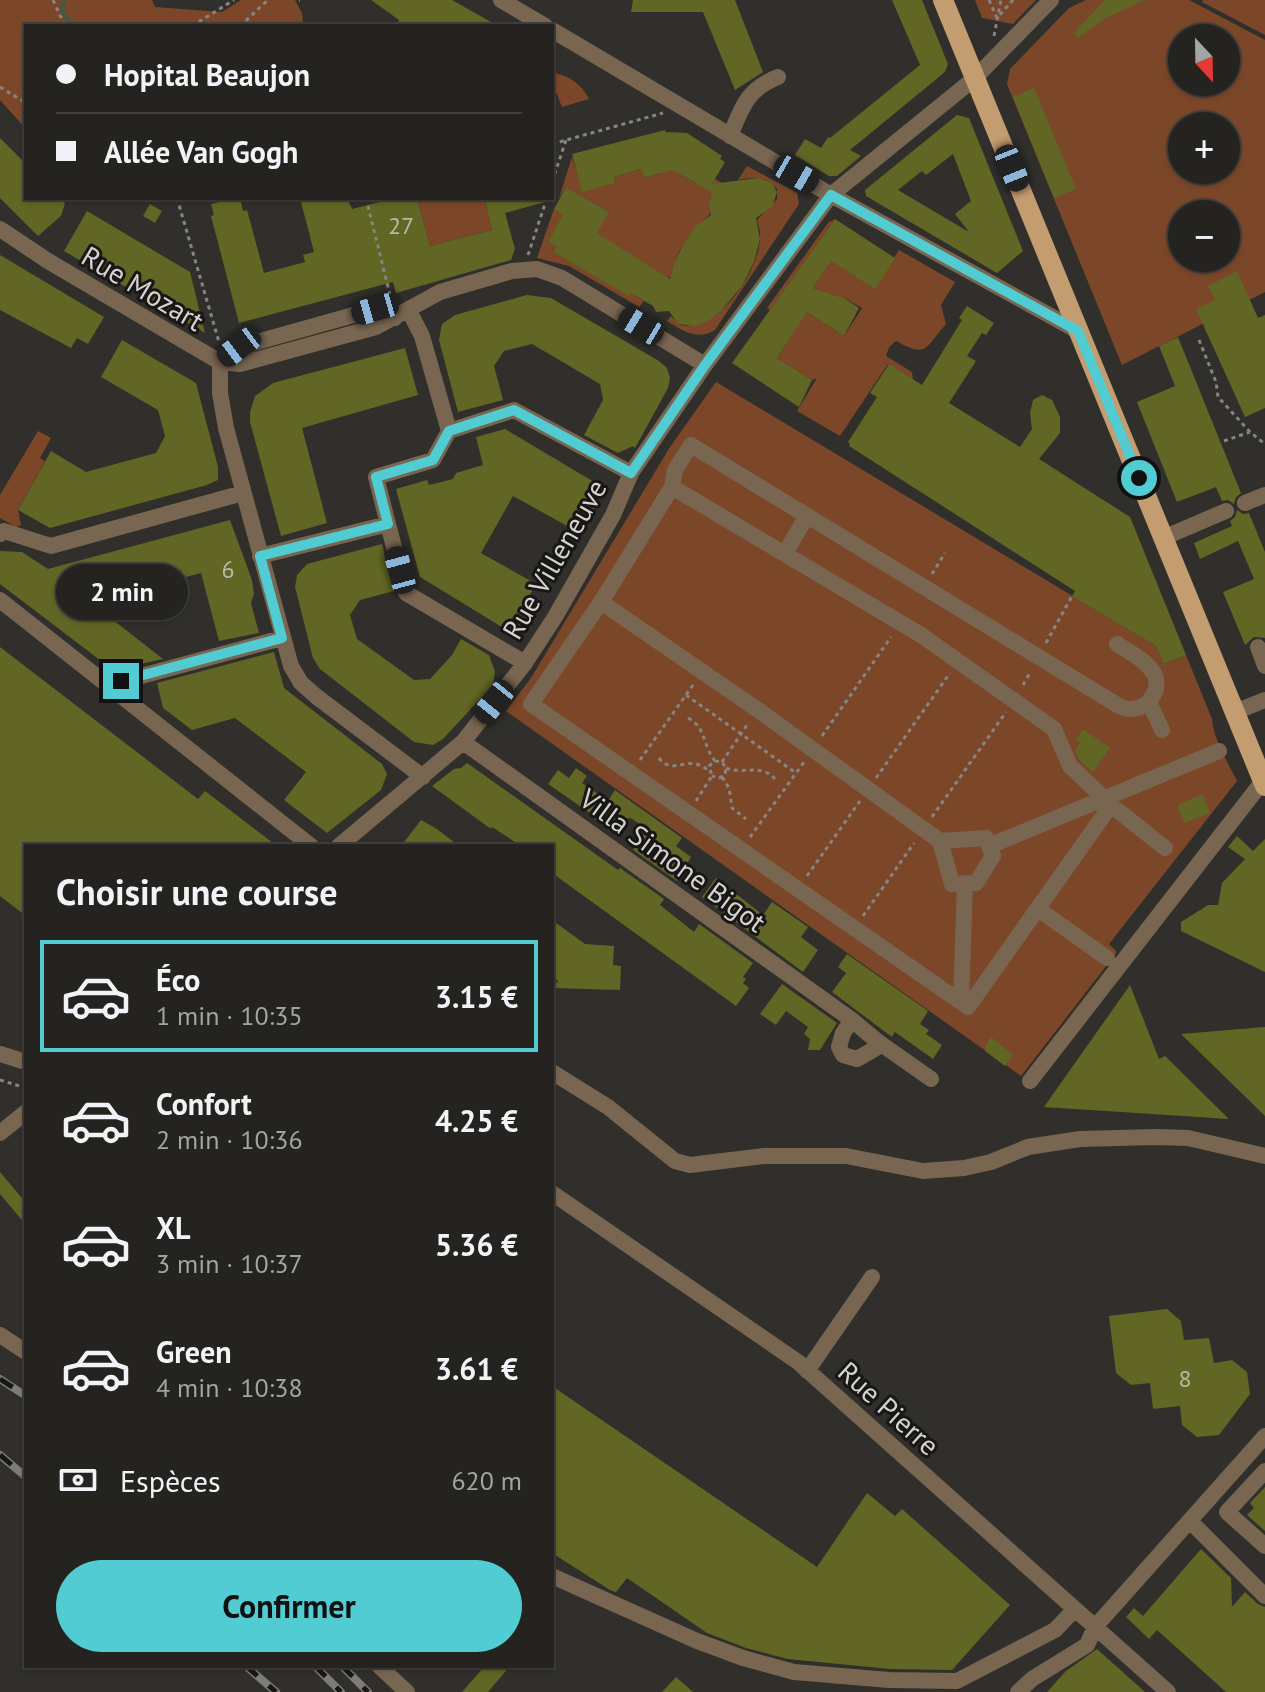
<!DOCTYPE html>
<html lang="fr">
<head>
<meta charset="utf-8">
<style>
	body { margin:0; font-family:"PT Sans",sans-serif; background:#2c2b29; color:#f1f3f6; height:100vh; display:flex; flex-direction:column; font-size:30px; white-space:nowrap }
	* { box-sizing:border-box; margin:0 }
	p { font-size:26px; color:#a3a4a5 }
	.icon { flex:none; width:44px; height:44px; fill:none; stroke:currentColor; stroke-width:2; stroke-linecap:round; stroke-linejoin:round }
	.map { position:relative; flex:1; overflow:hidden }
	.details { position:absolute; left:24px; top:844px; width:530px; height:824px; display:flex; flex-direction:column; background:#242320; border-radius:0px; box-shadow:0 2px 6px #0004,0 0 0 2px #41403e }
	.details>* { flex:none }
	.guide { position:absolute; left:24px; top:24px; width:530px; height:176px; border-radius:0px; box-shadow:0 2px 6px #0004,0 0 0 2px #41403e; display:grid; align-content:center; height:176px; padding:0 32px; background:#242320 }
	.needle { width:52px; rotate:158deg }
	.controls { position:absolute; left:1168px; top:24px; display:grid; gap:16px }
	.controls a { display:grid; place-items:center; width:72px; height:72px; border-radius:50%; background:#242320; box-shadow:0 2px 6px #0004,0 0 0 2px #41403e; font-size:40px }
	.end { position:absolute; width:36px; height:36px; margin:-18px; border:10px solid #51ccd2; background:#111; box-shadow:0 0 0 4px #111 }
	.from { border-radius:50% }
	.bubble { position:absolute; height:56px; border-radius:28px; background:#242320; box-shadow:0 2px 6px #0004,0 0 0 2px #41403e; font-size:26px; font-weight:700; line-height:56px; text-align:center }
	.car { position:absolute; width:24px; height:48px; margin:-24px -12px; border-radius:10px; box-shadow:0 0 6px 2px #0007; background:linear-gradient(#222 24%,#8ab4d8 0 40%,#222 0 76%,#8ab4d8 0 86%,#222 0) }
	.guide b { display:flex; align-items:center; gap:28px; height:76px; font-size:30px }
	.guide b+b { border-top:2px solid #41403e }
	.guide i { width:20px; height:20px; background:#f1f3f6 }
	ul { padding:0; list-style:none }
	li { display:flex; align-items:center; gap:24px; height:112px; margin:0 16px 12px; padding:0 16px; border:4px solid transparent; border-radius:0px }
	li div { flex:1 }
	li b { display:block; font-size:30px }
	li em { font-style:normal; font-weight:700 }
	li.selected { border-color:#51ccd2 }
	li>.icon { width:72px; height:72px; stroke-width:1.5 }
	h2 { padding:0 32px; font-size:36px; line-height:96px }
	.pay { display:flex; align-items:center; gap:20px; height:88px; padding:0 32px; font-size:30px }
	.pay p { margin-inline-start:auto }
	.action { display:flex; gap:16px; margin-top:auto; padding:16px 32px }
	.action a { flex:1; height:92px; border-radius:48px; background:#51ccd2; color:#111; font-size:32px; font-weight:700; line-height:92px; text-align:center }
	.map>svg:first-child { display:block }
	.green { fill:#7c4729; fill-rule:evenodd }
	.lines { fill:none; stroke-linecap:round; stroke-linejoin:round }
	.stream { stroke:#48583f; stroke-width:5 }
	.building { fill:#616624; fill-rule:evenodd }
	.path { stroke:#868583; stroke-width:3; stroke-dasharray:4 4; stroke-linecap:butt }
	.minor { stroke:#796651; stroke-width:16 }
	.major { stroke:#c39c6f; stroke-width:20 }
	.rail-casing { stroke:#7d7c79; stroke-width:8 }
	.rail { stroke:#181715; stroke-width:5; stroke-dasharray:15; stroke-linecap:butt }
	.route { stroke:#51ccd2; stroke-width:10 }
	.labels { text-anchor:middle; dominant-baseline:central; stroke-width:6; stroke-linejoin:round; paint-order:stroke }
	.number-label { font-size:24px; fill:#b7b8a6 }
	.street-label { font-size:28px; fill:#d4d3d1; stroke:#181715 }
</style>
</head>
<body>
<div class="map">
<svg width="1265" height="1692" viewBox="0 0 1265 1692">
	<rect width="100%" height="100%" fill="#302f2b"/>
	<path class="green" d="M0 0H152L155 7 222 12 241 0H295L302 13 303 26H26V129L0 100Z
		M975 0H1036L1013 24 982 18Z
		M1086 0H1189L1265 40V292L1122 365 1007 84 1010 69 1069 8ZM1182 38H1226V82H1182ZM1182 126H1226V170H1182ZM1182 214H1226V258H1182Z
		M1203 0H1265V35L1202 2Z
		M552 72C569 76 581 83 589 99L562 107 552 82Z
		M572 157 581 185 595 182 597 188 616 183 614 177 641 169 644 178 662 173 659 162 695 183 712 184 715 179 724 184 710 199V214C691 234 676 247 671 277L668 278 593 231 560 222 548 242 556 247 553 252 629 295 631 293 644 301 639 307 569 266 537 258 554 209 560 213 609 212 566 187 559 198Z
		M747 166 797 193 799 204 715 330C697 341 683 331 667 321L671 316 681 325C719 332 758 272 760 239 761 232 758 226 757 220L777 199V189C766 177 753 177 738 180Z
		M417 198H484L492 230 430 246Z
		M835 219 781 295 844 336 862 308 844 298 813 288 831 261 875 288 899 250 955 282 941 305 946 324C924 349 928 358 896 341L889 347 886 356 912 372 913 380 888 364 840 436 797 411 817 378 812 380 777 358 796 328 767 308 828 223Z
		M716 382 1156 646 1163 664 1186 655 1212 719C1213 738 1229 765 1237 781L1109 944 1117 952 1021 1076 506 711 531 678 670 447Z
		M38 431 51 438 40 458 45 461 18 510 21 525 16 527 0 518V495Z"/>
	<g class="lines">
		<path class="stream" d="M64 0 62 10 72 26"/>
	</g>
	<path class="building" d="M371 0H452L498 26H397L399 20Z
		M633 0H735L763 72 735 90 703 12H631Z
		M892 0H922L948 64 945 72 850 150 861 156 837 176H829L795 155 805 139 821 148 828 137 830 138 920 65Z
		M1105 0H1145L1106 18 1078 38 1074 33Z
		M1034 88 1076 189 1054 198 1013 97Z
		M957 115 969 118 1023 251 997 273 866 196 865 190ZM953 154 971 201 955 214 969 232 898 190 922 171 926 175Z
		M665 130V132L687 133 722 156 720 159 725 162 712 184 758 178 772 183 777 192 772 207 756 218 760 239 754 262 742 286 721 311 708 321 695 326 678 324 669 311 656 312 653 306 631 293 629 296 553 252 556 247 548 242 563 215 554 209 566 187 609 212 597 233 670 279 674 263 684 243 696 226 711 215 709 206 712 192 672 170 644 178 641 169 614 177 616 183 582 192 572 154Z
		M0 138 26 164V198H60L65 203 61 216 38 236 0 198Z
		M235 198H240L243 211 247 210 264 273 305 262 303 255 314 252 300 198H347L352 209 396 198H417L430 246 492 230 484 198H545V202L505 213 515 249 511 260 396 293 393 282 239 323 211 216 214 215 211 204Z
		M150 204 162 211 155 223 143 216Z
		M87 211 190 272 205 333 64 251Z
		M835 219 895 258 875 289 831 261 813 288 844 298 859 308 844 336 807 312 777 358 812 380 799 407 732 363Z
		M0 255 104 317 88 344 77 338 71 348 0 310Z
		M1237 271 1258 318 1265 315V408L1245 417 1196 309 1215 300 1208 286Z
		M527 295 551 298 659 361 667 368 670 378 668 388 635 448 633 446 618 453 584 435 603 400 600 384 532 344 504 351 494 366 503 400 458 412 439 340 442 324 455 315Z
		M967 306 994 323 986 335 982 333 967 356 976 361 949 403 1020 447 1032 429 1030 413 1033 400 1042 395 1052 400 1060 417V433L1039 459 1130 517 1186 655 1163 664 1156 646 1072 596 1075 591 849 446 850 444 848 442 877 397 870 393 889 364 922 385 962 320 959 318Z
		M1178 337 1241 493 1236 497 1234 504 1228 500 1222 501 1216 487 1177 502 1137 402 1175 386 1159 346Z
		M122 340 196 383 218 467V480L207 485 50 528 18 510 51 451 86 472 156 453 165 436 158 410 101 377Z
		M405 348 418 395 302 428 327 523 281 536 250 422V412L255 396 273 383Z
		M505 429 594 482 592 486 598 490 593 499 598 502 592 513 580 506 569 527 513 496 481 553 536 584 525 604 532 609 515 635 420 577 396 489 427 480 429 485 453 479 456 473 483 465 476 437Z
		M1237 510 1243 514 1249 513 1265 552V638L1254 637 1245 645 1223 592 1254 579 1238 541 1200 559 1194 543 1232 526 1230 521 1235 517Z
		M230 520 252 580 254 594 251 603 259 633 219 641 201 573 90 602 163 659 113 670 0 584V551L22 552 48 569Z
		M382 544 394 591 360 600 350 615 357 639 414 680 430 679 452 655 461 639 489 655 495 672 493 685 443 739 433 745 414 742 320 669 313 658 295 587 297 575 307 564Z
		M0 647 198 799 205 791 277 846H26V916L0 896Z
		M274 652 284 688 382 764 387 774 381 790 327 833 284 800 306 772 235 718 192 730 163 708 157 683Z
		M1083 729 1110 748 1093 772 1079 760 1075 750 1080 743 1076 740Z
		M467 763 618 870 620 868 664 899 660 905 694 932 699 924 753 963 743 977 746 979 743 983 749 988 736 1006 552 873V846H521L492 827 491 829 432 786 454 769 461 768Z
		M576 768 587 776 582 783 608 801 615 790 682 838 676 846 691 857 677 881 633 850 647 829 631 818 619 820 611 831 589 815 590 813 548 784 558 770 569 778Z
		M1203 794 1210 813 1184 823 1177 805Z
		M421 820 437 829 459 846H401Z
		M1237 836 1253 851 1265 839V972L1181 931V922L1208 905H1218L1222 883 1245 859 1228 847Z
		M716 878 763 915 772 902 808 927 801 937 818 950 803 972 702 897Z
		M552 920 585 944 614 946 613 965 621 966 620 990 553 988 558 981 552 976Z
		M847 954 928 1011 920 1024 929 1030 926 1034 942 1045 933 1059 895 1032 892 1037 832 992 846 973 838 967Z
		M782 984 837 1023 820 1050H808L810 1039 804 1034 808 1027 786 1011 776 1025 760 1014Z
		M1130 985 1159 1059 1165 1056 1229 1119 1044 1107Z
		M1265 1027V1116L1181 1034Z
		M991 1037 1013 1055 1005 1066 985 1051V1046Z
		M0 1172 26 1203V1225L0 1194Z
		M1167 1309 1181 1321 1184 1340 1209 1338 1214 1363 1232 1360 1247 1372 1250 1394 1219 1435 1197 1437 1182 1425 1180 1406 1153 1409 1150 1383 1131 1385 1116 1373 1109 1316Z
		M552 1386 817 1567 867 1493 895 1516 902 1509 1010 1605 952 1670 890 1669 788 1659 746 1648 707 1633 627 1578 616 1592 610 1590 552 1553Z
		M1265 1487V1531L1247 1515 1254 1508 1250 1503Z
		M1201 1549 1231 1578 1232 1607 1245 1592 1258 1604 1265 1607V1692H1226L1157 1630 1149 1639 1126 1617 1134 1608 1143 1616Z
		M1097 1649 1145 1692H1047L1066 1671Z
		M485 1666H510L488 1692H462Z
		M676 1677 693 1692H662Z"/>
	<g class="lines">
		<path class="path" d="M53 0 65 26
			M299 0H300
			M989 0 997 18 1013 0
			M192 26 234 0
			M240 26 268 0
			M994 36 1001 0
			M0 87 26 103
			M552 144 663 113
			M552 182 566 140
			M177 198 219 342
			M366 198 391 299
			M528 255 547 198
			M1199 340 1216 382 1218 397 1250 432 1265 444
			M1224 441 1250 432
			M932 574 945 553
			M1046 643 1072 596
			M1023 685 1031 671
			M686 695 796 773
			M688 718C707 728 702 745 715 761
			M822 736 891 637
			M659 758C670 773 682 761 696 764 701 765 704 768 709 770
			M640 760 693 685
			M722 762 749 722
			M726 768C744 775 761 763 775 779
			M722 777 729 788 732 808 746 819
			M876 778 950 673
			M696 801 712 776 709 766 715 761 722 762 726 768 725 775 719 778 712 776
			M932 817 1006 712
			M750 837 804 762
			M807 876 860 801
			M863 916 914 843
			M0 1080 26 1088"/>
		<path class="minor" d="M501 0 545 26
			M552 30 831 195 1078 331
			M730 136C742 107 747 89 778 77
			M0 229 48 261 220 362 240 364 376 327 440 292 512 271 537 269 562 278 705 365
			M220 362V393L226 428 291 666 301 683 317 697 423 777
			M220 362 239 347 375 309 395 318
			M449 431 514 410 631 473
			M672 487 675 470 691 445 1119 706C1123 707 1127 710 1132 709 1150 708 1163 687 1153 672 1144 659 1129 652 1117 644
			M1245 503 1265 495
			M388 524 406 593 525 663
			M0 534 4 531 51 546 243 493
			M1163 538 1226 511
			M785 553 807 516
			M260 556 388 524 376 477 433 460 449 431 422 336 409 311
			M0 600 311 846
			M601 602 672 487 921 635 1054 729 1070 766 1111 805
			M1258 647 1265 666
			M108 685 282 638
			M1149 702 1162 730
			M1235 712 1265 700
			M463 742 852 1020 877 1041 876 1048 857 1059 843 1055 839 1047 843 1033 852 1020
			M940 841 986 838 993 856 976 883 952 884 940 841 758 710 601 602 531 704 968 1007 1111 805 1165 848
			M339 846 463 742 525 663 555 617 613 515 631 473 705 365 831 195 975 78 1051 0
			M989 846 1219 751
			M1038 909 1107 958
			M961 1002 965 883
			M877 1041 931 1079
			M0 1054 26 1062
			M552 1072 608 1107 675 1161 690 1165 764 1156H846L923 1171 964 1168 991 1162 1028 1147 1080 1139 1156 1137 1188 1138 1265 1156
			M1030 1081 1263 781
			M0 1133 26 1112
			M552 1193 798 1362 1168 1692
			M0 1335 26 1352
			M807 1371 872 1277
			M1265 1471 1227 1512 1265 1546
			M1190 1521 1265 1596
			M552 1576 697 1641 743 1658 794 1672 889 1680 957 1681 1055 1630 1075 1609
			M379 1666 407 1692
			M1018 1692 1032 1679 1087 1645 1095 1627 1265 1436"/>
		<path class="major" d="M943 0 1265 786"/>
		<defs>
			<path id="rail" d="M0 1379 26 1396
				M0 1455 26 1477
				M246 1666 276 1692
				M315 1666 341 1692
				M342 1666 368 1692"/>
		</defs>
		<use href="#rail" class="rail-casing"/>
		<use href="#rail" class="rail"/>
	</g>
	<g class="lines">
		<path class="route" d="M121 681 282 638 260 556 388 524 376 477 433 460 449 431 514 410 631 473 705 365 831 195 1078 331 1139 478"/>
	</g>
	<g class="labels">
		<g class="number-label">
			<text x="401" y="225">27</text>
			<text x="228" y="569">6</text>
			<text x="1185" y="1378">8</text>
		</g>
		<g class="street-label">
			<text transform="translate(143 288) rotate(31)">Rue Mozart</text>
			<text transform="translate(554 559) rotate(-60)">Rue Villeneuve</text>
			<text transform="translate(673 860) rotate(36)">Villa Simone Bigot</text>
			<text transform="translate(889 1408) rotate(42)">Rue Pierre</text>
		</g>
	</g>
</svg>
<div class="controls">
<a><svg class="needle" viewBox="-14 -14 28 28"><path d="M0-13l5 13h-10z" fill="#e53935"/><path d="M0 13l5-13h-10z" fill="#a3a4a5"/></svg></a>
<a>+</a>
<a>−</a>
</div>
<i class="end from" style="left:1139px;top:478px"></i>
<i class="end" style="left:121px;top:681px"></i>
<div class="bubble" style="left:56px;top:564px;width:132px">2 min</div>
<i class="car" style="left:1012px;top:168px;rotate:158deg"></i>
<i class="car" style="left:796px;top:174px;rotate:120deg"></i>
<i class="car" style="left:375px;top:309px;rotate:254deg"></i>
<i class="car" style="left:641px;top:326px;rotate:301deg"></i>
<i class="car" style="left:239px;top:347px;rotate:233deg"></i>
<i class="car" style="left:400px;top:570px;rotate:345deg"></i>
<i class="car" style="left:494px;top:702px;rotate:219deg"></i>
<div class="guide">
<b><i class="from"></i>Hopital Beaujon</b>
<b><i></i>Allée Van Gogh</b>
</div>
<section class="details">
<h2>Choisir une course</h2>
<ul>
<li class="selected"><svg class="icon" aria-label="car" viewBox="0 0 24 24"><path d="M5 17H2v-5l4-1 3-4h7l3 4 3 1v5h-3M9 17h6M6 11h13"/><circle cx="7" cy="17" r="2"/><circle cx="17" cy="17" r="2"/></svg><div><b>Éco</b><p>1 min · 10:35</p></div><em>3.15 €</em></li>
<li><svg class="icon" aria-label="car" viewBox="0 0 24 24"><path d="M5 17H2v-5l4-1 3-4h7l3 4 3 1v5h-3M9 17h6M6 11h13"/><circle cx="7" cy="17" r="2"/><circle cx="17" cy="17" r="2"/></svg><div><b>Confort</b><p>2 min · 10:36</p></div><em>4.25 €</em></li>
<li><svg class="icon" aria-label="car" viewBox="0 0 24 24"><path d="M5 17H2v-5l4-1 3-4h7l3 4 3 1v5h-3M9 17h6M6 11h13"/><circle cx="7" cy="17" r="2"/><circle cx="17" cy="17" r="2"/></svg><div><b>XL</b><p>3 min · 10:37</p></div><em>5.36 €</em></li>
<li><svg class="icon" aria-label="car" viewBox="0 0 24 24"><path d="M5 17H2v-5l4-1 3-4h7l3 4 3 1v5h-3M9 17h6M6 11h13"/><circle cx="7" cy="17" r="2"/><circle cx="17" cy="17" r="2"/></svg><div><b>Green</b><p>4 min · 10:38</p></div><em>3.61 €</em></li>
</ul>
<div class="pay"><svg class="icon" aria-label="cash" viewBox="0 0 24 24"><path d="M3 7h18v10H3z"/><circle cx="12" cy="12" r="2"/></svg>Espèces<p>620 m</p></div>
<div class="action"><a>Confirmer</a></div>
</section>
</div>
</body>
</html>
